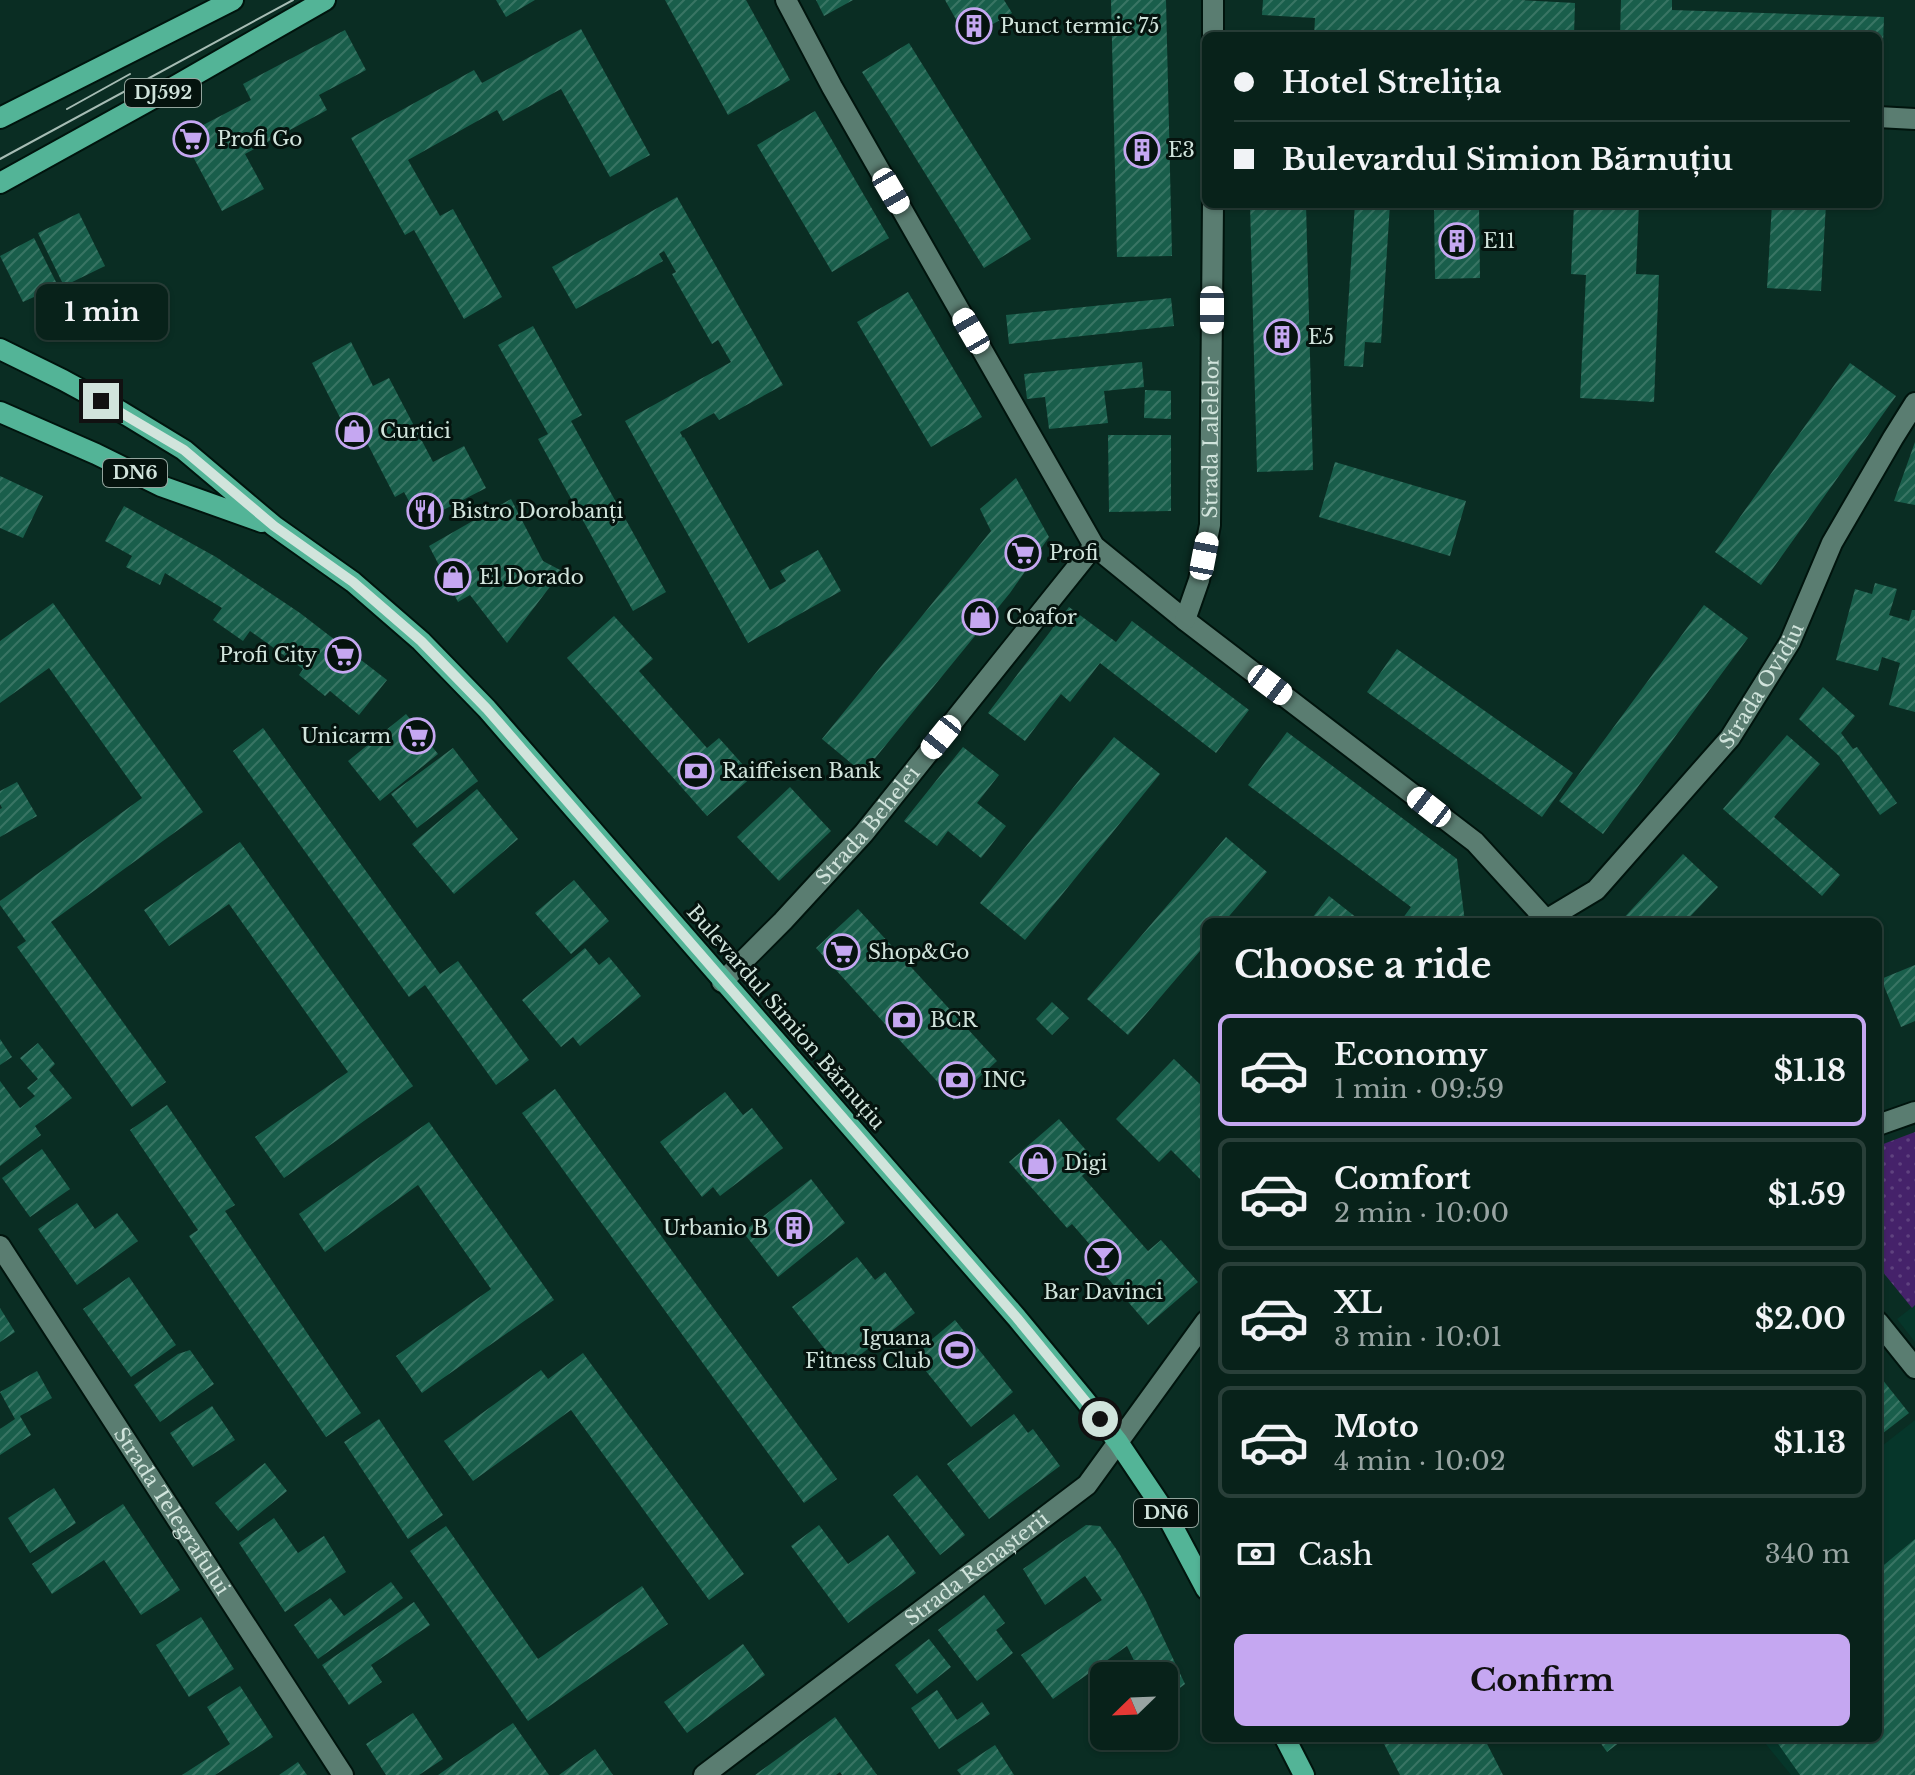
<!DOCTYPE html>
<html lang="en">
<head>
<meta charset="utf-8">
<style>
	body { margin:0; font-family:"Libre Baskerville",serif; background:#112a23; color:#f1f3f6; height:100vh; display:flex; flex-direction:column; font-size:30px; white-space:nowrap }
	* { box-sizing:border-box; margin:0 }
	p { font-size:26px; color:#98a4a2 }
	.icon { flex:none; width:44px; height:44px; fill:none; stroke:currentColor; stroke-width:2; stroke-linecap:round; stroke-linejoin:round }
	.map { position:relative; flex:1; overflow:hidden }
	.panel { position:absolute; left:1202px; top:918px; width:680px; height:824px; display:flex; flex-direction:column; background:#08221a; border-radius:12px; box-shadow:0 2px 6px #0004,0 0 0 2px #293f39 }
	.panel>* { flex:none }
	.banner { position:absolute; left:1202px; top:32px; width:680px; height:176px; border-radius:12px; box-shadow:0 2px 6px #0004,0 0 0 2px #293f39; display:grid; align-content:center; height:176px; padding:0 32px; background:#08221a }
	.needle { width:52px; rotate:247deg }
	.fabs { position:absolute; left:1090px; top:1662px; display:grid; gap:16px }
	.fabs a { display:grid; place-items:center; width:88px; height:88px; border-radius:12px; background:#08221a; box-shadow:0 2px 6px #0004,0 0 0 2px #293f39; font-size:40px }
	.end { position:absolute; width:36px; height:36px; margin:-18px; border:10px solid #d1e4dc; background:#111; box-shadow:0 0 0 4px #111 }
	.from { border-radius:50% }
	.bubble { position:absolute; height:56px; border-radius:12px; background:#08221a; box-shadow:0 2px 6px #0004,0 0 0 2px #293f39; font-size:26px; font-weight:800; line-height:56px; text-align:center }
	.car { position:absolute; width:24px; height:48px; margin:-24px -12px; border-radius:10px; box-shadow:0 0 6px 2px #0007; background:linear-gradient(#fff 24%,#345 0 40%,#fff 0 76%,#345 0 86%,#fff 0) }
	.banner b { display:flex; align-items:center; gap:28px; height:76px; font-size:30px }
	.banner b+b { border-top:2px solid #293f39 }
	.banner i { width:20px; height:20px; background:#f1f3f6 }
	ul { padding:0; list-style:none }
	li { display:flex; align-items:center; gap:24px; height:112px; margin:0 16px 12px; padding:0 16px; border:4px solid #293f39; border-radius:12px }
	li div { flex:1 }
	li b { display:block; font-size:30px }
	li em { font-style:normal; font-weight:800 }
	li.on { border-color:#c5a7f1 }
	li>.icon { width:72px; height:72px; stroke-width:1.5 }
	h2 { padding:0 32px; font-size:36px; line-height:96px }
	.pay { display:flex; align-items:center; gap:20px; height:88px; padding:0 32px; font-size:30px }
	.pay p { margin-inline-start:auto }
	.button { display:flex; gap:16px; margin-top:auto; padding:16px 32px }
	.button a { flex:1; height:92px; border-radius:12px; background:#c5a7f1; color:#111; font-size:32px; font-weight:800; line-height:92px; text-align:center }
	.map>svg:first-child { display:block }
	.built { fill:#06362a }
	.park { fill:url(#park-dots) }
	.building { fill:url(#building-hatch) }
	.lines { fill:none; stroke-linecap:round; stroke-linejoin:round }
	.minor-casing { stroke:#00140d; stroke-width:24 }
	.major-casing { stroke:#00140d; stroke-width:24 }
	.minor { stroke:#5a7d71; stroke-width:20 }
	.major { stroke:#53b497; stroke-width:20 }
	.tram { stroke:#a6bcb4; stroke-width:2 }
	.route { stroke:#d1e4dc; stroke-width:10 }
	.labels { text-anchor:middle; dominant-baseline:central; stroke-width:6; stroke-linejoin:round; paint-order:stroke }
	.shield { fill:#05130e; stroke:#94a59e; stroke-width:2 }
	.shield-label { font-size:18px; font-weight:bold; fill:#d1e4dc }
	.poi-label { font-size:20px; fill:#d1e4dc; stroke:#05130e; text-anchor:start }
	.street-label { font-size:20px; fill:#d1e4dc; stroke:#05130e }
</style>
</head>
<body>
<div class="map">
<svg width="1915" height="1775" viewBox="0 0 1915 1775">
	<defs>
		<pattern id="park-dots" width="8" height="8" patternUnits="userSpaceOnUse" patternTransform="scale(2)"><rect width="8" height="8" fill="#45226a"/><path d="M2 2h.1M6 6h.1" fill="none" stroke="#5f427f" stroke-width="1.8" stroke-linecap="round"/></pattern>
		<pattern id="building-hatch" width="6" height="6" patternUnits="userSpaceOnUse" patternTransform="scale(2)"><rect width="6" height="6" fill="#195e4b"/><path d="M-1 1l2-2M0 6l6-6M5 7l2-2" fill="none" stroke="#397564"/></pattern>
	</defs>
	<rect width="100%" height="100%" fill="#0a2d23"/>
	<path class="built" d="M1915 1305V1342L1897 1319Z
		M1915 1420V1775H1791L1761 1738H1878V1449Z"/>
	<path class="park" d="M1915 1132V1305L1912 1308 1878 1266V1146Z"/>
	<path class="building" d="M496 0H535L506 17Z
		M665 0H746L790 80 728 115Z
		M816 0H853L824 16Z
		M945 0H1004L1012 13 967 39Z
		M1111 0H1166L1172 256 1117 257Z
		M1263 0H1520L1575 3 1574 36H1314L1315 18 1262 15Z
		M1621 0H1672V10L1884 17 1882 73H1878V36H1620Z
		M581 29 650 155 610 177 561 89 503 121 497 110 408 160 440 216 453 209 502 297 464 319 414 230 405 235 351 138 474 70 482 83Z
		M345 30 366 70 319 95 327 110 245 154 264 189 222 211 182 136 251 100 243 84Z
		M909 43 1031 239 984 268 862 72Z
		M815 111 889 238 832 272 757 145Z
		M677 197 783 385 719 420 714 413 680 432 683 438 684 437 770 590 786 581 780 571 818 550 841 591 748 643 625 421 731 362 718 340 712 344 672 274 676 272 664 251 659 254 663 261 576 309 552 267Z
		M1250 204H1306L1313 470 1257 472Z
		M1355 204H1390L1381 343 1365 342 1363 367 1344 366Z
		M1434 204H1479L1480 278 1435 279Z
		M1574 204H1639L1636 274 1659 275 1654 402 1580 398 1586 275 1571 274Z
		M1772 204H1826L1821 291 1767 288Z
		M79 213 105 266 64 286 38 233Z
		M34 238 58 286 23 302 0 256Z
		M908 292 982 417 931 447 857 322Z
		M1171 298 1174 326 1009 344 1006 315Z
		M533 326 582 415 571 421 666 592 633 611 538 439 548 434 498 345Z
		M351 342 373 386 389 378 433 462 464 446 486 488 420 522 404 492 395 497 363 435 352 441 312 363Z
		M1142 362 1144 387 1104 391 1108 423 1049 429 1045 397 1027 399 1024 374Z
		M1850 363 1896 396 1761 585 1715 552Z
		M1145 390 1171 391V419L1144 418Z
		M1108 435H1171V511L1109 512Z
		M1915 442V505L1894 501Z
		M1335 462 1466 501 1450 556 1319 517Z
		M0 476 43 496 23 538 0 528Z
		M1016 478 1049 537 1010 593 863 773 822 739 991 531 980 509Z
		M511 499 543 561 562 571 507 643 470 595 458 602 429 546Z
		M124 506 216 557 300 613 387 680 359 715 330 691 325 696 299 675 303 669 250 631 243 641 213 620 222 608 165 573 160 585 126 567 132 556 105 541Z
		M1875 583 1897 589 1889 615 1909 621 1912 610H1915V712L1889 705 1900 663 1882 657 1878 671 1836 660 1855 589 1872 594Z
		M53 603 203 812 51 922 166 1082 132 1107 17 947 26 941 0 905V901L142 798 49 668 0 703V641Z
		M1704 605 1748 638 1603 834 1559 801Z
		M1069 607 1116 642 1132 621 1249 710 1216 753 1100 663 1070 702 1061 694 1025 741 988 713Z
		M614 616 653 659 639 671 707 748 719 738 753 776 707 816 567 658Z
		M1397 649 1573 773 1542 817 1367 692Z
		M1823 687 1855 716 1841 733 1853 749 1857 747 1897 803 1880 815 1839 756 1799 719Z
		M406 714 438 754 380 801 348 761Z
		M263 728 440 974 458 961 529 1060 496 1085 425 985 409 997 233 751Z
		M1287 732 1457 859 1465 922H1400L1411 907 1248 785Z
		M1787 735 1820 764 1774 817 1840 875 1822 896 1723 809Z
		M1114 737 1160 774 1025 940 980 903Z
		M963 747 999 775 977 803 1006 826 981 858 948 831 937 846 904 821Z
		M453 748 478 781 417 828 391 794Z
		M17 782 37 816 0 837V809L2 808 0 804V791Z
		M790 787 831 831 779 881 737 837Z
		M477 789 518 839 454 894 412 844Z
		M1226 837 1267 872 1224 922H1206V944L1128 1035 1087 999Z
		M240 842 413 1086 284 1178 255 1137 348 1072 229 904 169 946 144 910Z
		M1683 854 1718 887 1685 922H1620Z
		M574 880 609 921 571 954 535 913Z
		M1329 896 1362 922H1309Z
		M858 909 997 1061 954 1100 816 948Z
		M585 948 599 965 609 957 641 996 580 1046 573 1037 561 1047 522 1000Z
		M1915 965V1021L1901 1027 1881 979Z
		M1052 1002 1069 1018 1052 1035 1036 1019Z
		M0 1039 12 1057 0 1065Z
		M38 1043 55 1064 49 1070 72 1098 35 1126 41 1135 0 1166V1081L20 1108 35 1096 27 1088 38 1079 20 1058Z
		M1174 1059 1206 1090V1185L1171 1150 1159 1162 1116 1119Z
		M555 1089 837 1479 804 1503 522 1113Z
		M725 1092 743 1115 752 1108 783 1148 720 1196 713 1187 702 1197 660 1142Z
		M167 1105 235 1205 225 1211 361 1413 326 1437 189 1236 198 1230 130 1130Z
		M1059 1119 1097 1163 1082 1176 1148 1251 1161 1240 1198 1282 1148 1325 1093 1261 1099 1255 1072 1224 1067 1228 1009 1162Z
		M429 1122 554 1300 422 1393 396 1356 491 1289 418 1185 325 1252 299 1214Z
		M42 1149 70 1189 30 1217 2 1178Z
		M811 1179 845 1223 778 1277 743 1232Z
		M77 1203 95 1229 117 1213 138 1241 77 1285 38 1229Z
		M857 1257 875 1280 885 1272 915 1313 852 1361 846 1352 834 1361 792 1307Z
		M129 1277 176 1345 131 1377 83 1309Z
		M0 1308 15 1332 0 1342Z
		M955 1320 1013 1392 971 1427 913 1355Z
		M190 1350 214 1384 160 1422 134 1385 178 1354Z
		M583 1353 744 1574 709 1600 571 1410 473 1481 444 1441 541 1370 548 1379Z
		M37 1371 52 1398 20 1416 31 1435 0 1455V1429L15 1419 0 1392Z
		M1878 1374 1909 1413 1878 1437Z
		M212 1406 235 1440 193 1467 170 1433Z
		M1014 1414 1028 1433 1033 1429 1060 1466 989 1519 947 1464Z
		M379 1419 443 1515 408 1539 344 1442Z
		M265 1463 287 1491 238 1531 215 1503Z
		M917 1475 965 1535 940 1555 893 1495Z
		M54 1488 76 1523 30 1553 8 1518Z
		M123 1504 180 1590 141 1615 104 1560 52 1594 32 1564Z
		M274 1518 298 1553 324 1536 346 1572 285 1612 239 1543Z
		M819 1525 848 1564 888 1535 916 1573 848 1623 791 1546Z
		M1086 1525 1100 1526 1119 1553 1145 1599 1185 1684 1164 1700V1676H1136L1140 1673 1127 1646 1053 1699 1021 1655 1102 1600 1085 1576 1045 1605 1023 1569Z
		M446 1526 538 1659 642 1586 668 1624 528 1721 410 1551Z
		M1915 1539V1775H1800L1774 1738H1878V1570Z
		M391 1582 403 1598 318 1659 294 1625 330 1598 344 1616Z
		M984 1595 1005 1623 996 1630 1013 1653 977 1681 938 1630Z
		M414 1602 430 1625 371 1665 382 1682 349 1705 322 1665Z
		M201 1617 234 1669 189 1697 156 1645Z
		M929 1639 951 1667 917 1694 895 1665Z
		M743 1644 765 1675 687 1733 664 1702Z
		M240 1686 273 1737 215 1775H182L230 1744 207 1707Z
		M937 1690 957 1720 982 1702 990 1714 939 1749 911 1708Z
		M413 1713 443 1759 419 1775H386L366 1744Z
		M835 1717 877 1775H842L840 1772 836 1775H755Z
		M513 1723 549 1775H438Z
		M1381 1738H1484L1503 1775H1400Z
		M1597 1738H1625L1607 1752Z
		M995 1745 1014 1775H961L957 1770Z
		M595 1749 613 1775H559Z
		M298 1762 307 1775H279Z"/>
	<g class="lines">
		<defs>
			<g id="minor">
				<path d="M786 0 832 87 1094 546 1185 620 1475 842 1548 922"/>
				<path d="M1213 0V36"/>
				<path d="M1878 117 1915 119"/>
				<path id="s1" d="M1185 620 1199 580 1210 525 1213 204"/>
				<path id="s2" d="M1536 922 1546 920 1596 890 1730 738 1790 642 1832 543 1893 438 1915 403"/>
				<path id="s3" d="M722 982 783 921 864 833 1094 546"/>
				<path d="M1878 1125 1915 1112"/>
				<path id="s4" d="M0 1246 343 1775"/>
				<path d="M1878 1322 1915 1368"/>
				<path id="s5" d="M704 1775 1087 1485 1206 1321"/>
			</g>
			<path id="major" d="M0 118 233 0
				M0 183 177 85 325 0
				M0 349 63 380 120 411 184 450 274 526 353 582 421 641 487 709 1017 1318 1084 1399 1118 1442 1165 1512 1206 1589
				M0 412 96 454 161 486 262 522
				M1285 1738 1304 1775"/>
		</defs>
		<use href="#minor" class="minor-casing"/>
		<use href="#major" class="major-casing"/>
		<use href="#minor" class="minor"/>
		<use href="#major" class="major"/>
		<path class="tram" d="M67 109 130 74
			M0 159 293 0"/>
	</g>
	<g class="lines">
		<path class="route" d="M101 401 184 450 274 526 353 582 421 641 487 709 1017 1318 1100 1419"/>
	</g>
	<defs>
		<symbol id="building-ring" viewBox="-11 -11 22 22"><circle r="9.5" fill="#05130e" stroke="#c5a7f1" stroke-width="1.5"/><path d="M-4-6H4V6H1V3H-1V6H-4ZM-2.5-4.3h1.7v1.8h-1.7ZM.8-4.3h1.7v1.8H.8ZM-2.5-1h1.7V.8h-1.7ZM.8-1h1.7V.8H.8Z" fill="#c5a7f1"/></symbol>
		<symbol id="supermarket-ring" viewBox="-11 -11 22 22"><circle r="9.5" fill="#05130e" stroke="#c5a7f1" stroke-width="1.5"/><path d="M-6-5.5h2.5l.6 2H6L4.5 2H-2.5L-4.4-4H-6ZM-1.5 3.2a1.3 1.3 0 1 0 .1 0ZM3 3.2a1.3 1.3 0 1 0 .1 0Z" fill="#c5a7f1"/></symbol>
		<symbol id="shop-ring" viewBox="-11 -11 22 22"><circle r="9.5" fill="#05130e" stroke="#c5a7f1" stroke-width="1.5"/><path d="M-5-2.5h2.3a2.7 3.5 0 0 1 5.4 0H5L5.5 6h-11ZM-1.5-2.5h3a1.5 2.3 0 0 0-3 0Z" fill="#c5a7f1"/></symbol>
		<symbol id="restaurant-ring" viewBox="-11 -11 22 22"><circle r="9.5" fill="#05130e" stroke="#c5a7f1" stroke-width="1.5"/><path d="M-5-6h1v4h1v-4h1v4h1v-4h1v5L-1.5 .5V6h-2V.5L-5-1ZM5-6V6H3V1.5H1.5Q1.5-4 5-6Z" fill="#c5a7f1"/></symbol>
		<symbol id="bank-ring" viewBox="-11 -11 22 22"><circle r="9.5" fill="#05130e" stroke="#c5a7f1" stroke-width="1.5"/><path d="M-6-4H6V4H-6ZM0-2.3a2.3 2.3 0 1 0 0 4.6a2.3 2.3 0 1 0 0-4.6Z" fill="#c5a7f1"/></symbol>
		<symbol id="bar-ring" viewBox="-11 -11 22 22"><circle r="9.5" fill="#05130e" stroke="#c5a7f1" stroke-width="1.5"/><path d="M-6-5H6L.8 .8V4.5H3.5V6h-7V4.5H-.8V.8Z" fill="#c5a7f1"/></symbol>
		<symbol id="stadium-ring" viewBox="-11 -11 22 22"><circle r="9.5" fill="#05130e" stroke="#c5a7f1" stroke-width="1.5"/><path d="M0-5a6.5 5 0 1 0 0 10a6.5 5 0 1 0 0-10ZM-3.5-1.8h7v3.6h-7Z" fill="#c5a7f1"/></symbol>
	</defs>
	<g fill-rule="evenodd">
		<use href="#building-ring" x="954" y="6" width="40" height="40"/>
		<use href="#supermarket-ring" x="171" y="119" width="40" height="40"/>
		<use href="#building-ring" x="1122" y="130" width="40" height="40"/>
		<use href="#building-ring" x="1437" y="221" width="40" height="40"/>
		<use href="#building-ring" x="1262" y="317" width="40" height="40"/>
		<use href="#shop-ring" x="334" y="411" width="40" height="40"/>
		<use href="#restaurant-ring" x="405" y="491" width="40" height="40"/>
		<use href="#supermarket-ring" x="1003" y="533" width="40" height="40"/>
		<use href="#shop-ring" x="433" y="557" width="40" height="40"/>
		<use href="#shop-ring" x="960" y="597" width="40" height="40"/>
		<use href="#supermarket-ring" x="323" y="635" width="40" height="40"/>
		<use href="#supermarket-ring" x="397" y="716" width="40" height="40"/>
		<use href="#bank-ring" x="676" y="751" width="40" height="40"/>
		<use href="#supermarket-ring" x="822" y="932" width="40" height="40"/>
		<use href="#bank-ring" x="884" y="1000" width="40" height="40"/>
		<use href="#bank-ring" x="937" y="1060" width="40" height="40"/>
		<use href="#shop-ring" x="1018" y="1143" width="40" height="40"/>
		<use href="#building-ring" x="774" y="1208" width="40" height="40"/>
		<use href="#bar-ring" x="1083" y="1237" width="40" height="40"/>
		<use href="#stadium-ring" x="937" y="1330" width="40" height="40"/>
	</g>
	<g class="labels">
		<g class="shield">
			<rect x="125" y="79" width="76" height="28" rx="6"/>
			<rect x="103" y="459" width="64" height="28" rx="6"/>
			<rect x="1134" y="1499" width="64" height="28" rx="6"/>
		</g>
		<g class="shield-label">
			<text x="163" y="93">DJ592</text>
			<text x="135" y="473">DN6</text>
			<text x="1166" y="1513">DN6</text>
		</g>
		<g class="poi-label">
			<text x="1000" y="26">Punct termic 75</text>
			<text x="217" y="139">Profi Go</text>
			<text x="1168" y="150">E3</text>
			<text x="1483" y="241">E11</text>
			<text x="1308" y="337">E5</text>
			<text x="380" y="431">Curtici</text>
			<text x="451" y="511">Bistro Dorobanți</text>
			<text x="1049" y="553">Profi</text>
			<text x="479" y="577">El Dorado</text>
			<text x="1006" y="617">Coafor</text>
			<text x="317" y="655" text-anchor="end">Profi City</text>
			<text x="391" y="736" text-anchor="end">Unicarm</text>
			<text x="722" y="771">Raiffeisen Bank</text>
			<text x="868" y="952">Shop&amp;Go</text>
			<text x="930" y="1020">BCR</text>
			<text x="983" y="1080">ING</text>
			<text x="1064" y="1163">Digi</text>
			<text x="768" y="1228" text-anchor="end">Urbanio B</text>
			<text x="1103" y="1292" text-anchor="middle">Bar Davinci</text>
			<text x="931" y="1338" text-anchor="end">Iguana<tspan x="931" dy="23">Fitness Club</tspan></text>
		</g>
		<g class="street-label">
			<text stroke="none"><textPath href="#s1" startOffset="186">Strada Lalelelor</textPath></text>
			<text stroke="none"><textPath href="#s2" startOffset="332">Strada Ovidiu</textPath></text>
			<text stroke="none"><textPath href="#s3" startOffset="214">Strada Behelei</textPath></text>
			<text transform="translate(786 1017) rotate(49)">Bulevardul Simion Bărnuțiu</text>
			<text stroke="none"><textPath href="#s4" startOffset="316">Strada Telegrafului</textPath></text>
			<text stroke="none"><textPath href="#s5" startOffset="342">Strada Renașterii</textPath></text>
		</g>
	</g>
</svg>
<div class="fabs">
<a><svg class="needle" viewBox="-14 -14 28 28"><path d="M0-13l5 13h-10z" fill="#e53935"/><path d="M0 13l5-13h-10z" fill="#98a4a2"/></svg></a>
</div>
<i class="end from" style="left:1100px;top:1419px"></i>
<i class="end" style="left:101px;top:401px"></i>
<div class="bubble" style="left:36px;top:284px;width:132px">1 min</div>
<i class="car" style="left:891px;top:191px;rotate:150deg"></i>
<i class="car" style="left:1212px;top:310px;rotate:180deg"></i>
<i class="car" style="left:971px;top:331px;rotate:330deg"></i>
<i class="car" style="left:1204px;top:556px;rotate:11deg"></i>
<i class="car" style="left:1270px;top:685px;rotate:127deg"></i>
<i class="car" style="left:941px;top:737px;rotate:219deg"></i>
<i class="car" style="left:1429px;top:807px;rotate:308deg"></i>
<div class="banner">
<b><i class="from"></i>Hotel Streliția</b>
<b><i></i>Bulevardul Simion Bărnuțiu</b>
</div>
<section class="panel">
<h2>Choose a ride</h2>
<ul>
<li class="on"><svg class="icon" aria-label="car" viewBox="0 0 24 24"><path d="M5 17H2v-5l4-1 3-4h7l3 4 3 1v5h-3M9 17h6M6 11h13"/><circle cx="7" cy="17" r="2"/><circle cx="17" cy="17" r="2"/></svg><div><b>Economy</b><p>1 min · 09:59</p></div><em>$1.18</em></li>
<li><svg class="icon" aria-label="car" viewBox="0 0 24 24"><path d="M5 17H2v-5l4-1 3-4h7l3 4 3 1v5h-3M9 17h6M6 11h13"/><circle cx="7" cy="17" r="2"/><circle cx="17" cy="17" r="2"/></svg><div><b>Comfort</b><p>2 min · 10:00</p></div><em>$1.59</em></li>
<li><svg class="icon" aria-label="car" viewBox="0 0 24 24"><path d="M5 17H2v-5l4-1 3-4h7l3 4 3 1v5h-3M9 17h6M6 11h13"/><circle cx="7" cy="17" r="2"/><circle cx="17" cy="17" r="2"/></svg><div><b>XL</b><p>3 min · 10:01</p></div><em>$2.00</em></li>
<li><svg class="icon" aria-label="car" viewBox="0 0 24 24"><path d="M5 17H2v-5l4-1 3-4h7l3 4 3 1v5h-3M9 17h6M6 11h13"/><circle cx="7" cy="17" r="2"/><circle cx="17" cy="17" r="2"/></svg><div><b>Moto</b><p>4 min · 10:02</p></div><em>$1.13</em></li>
</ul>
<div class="pay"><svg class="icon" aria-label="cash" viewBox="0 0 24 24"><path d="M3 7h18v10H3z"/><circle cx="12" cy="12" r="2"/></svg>Cash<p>340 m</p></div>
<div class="button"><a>Confirm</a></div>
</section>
</div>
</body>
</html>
